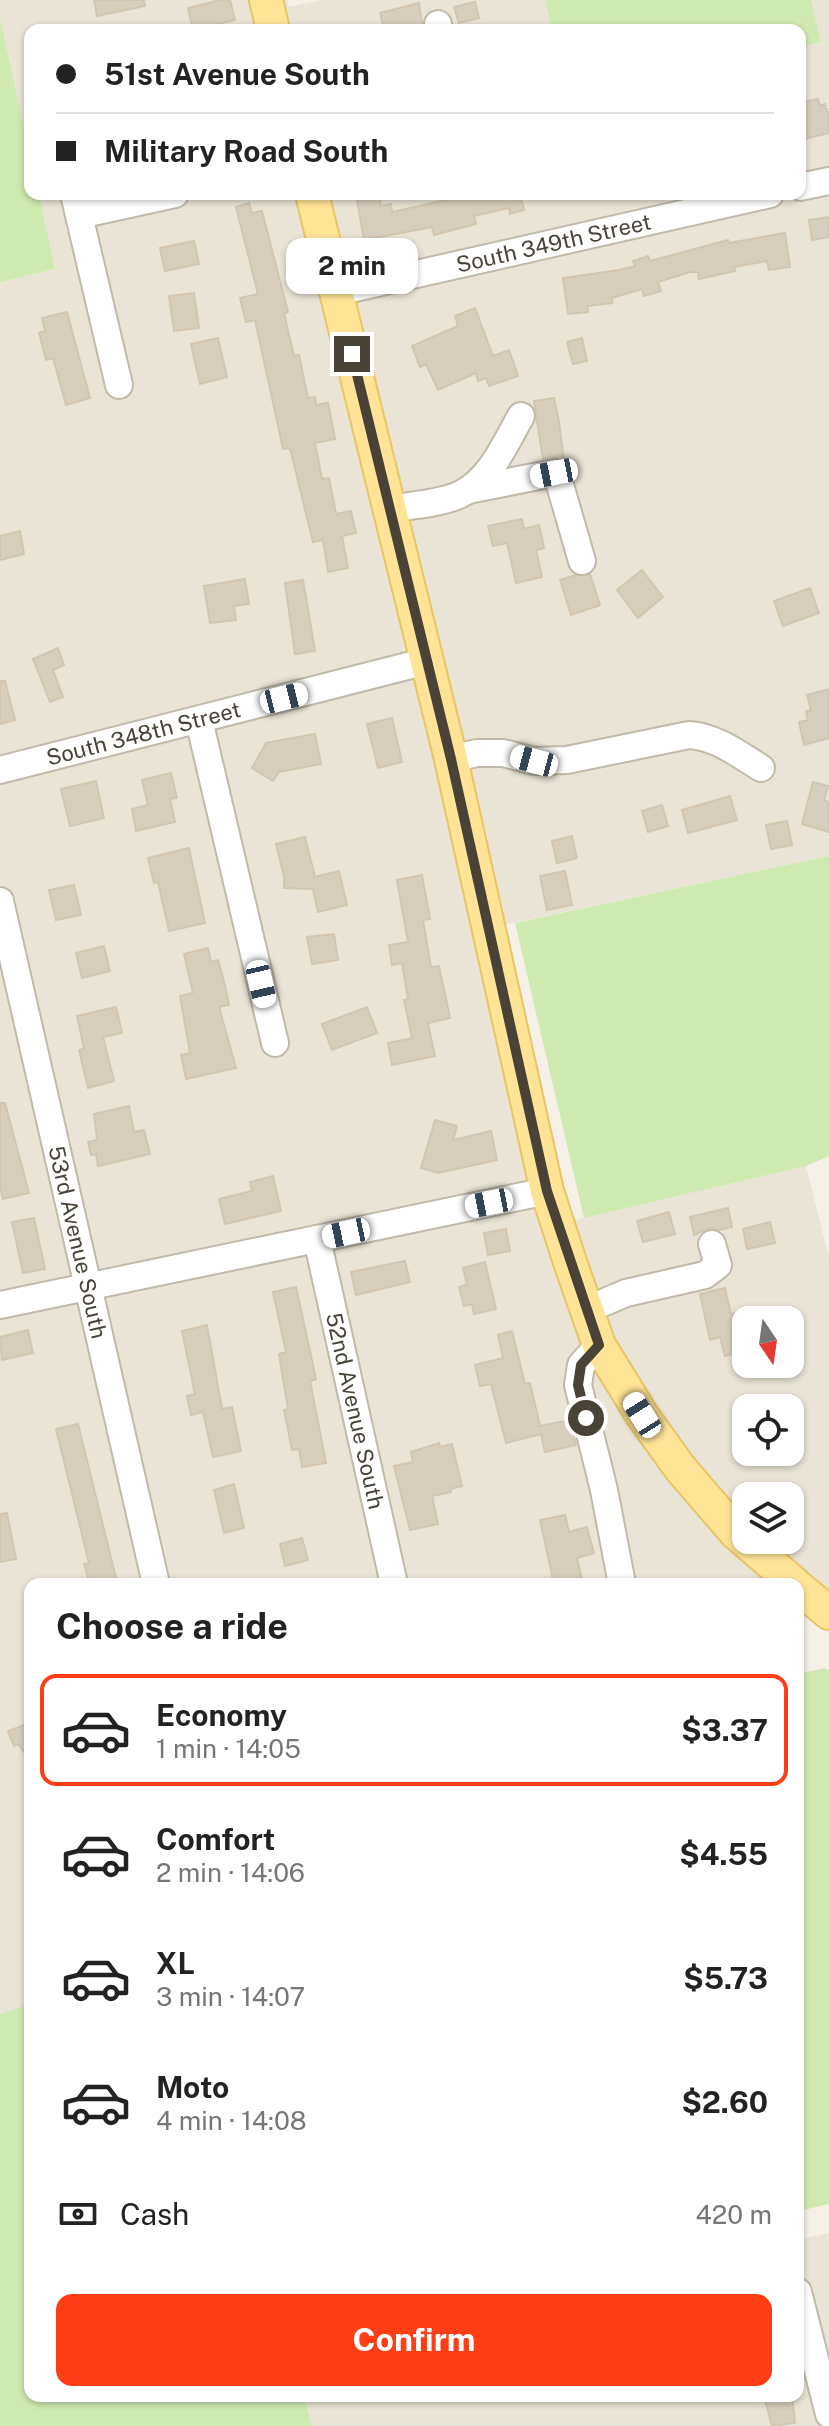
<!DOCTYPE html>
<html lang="en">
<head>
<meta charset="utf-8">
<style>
	body { margin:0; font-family:"Public Sans",sans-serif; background:#f6f6f6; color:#222; height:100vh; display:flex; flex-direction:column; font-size:30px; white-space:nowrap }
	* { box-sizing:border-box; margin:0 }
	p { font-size:26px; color:#767676 }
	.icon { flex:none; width:44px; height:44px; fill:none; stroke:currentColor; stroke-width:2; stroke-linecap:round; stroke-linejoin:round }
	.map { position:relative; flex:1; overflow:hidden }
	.details { position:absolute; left:24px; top:1578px; width:780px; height:824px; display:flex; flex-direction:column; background:#fff; border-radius:16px; box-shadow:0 2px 6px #0004 }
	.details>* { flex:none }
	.top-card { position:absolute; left:24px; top:24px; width:782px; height:176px; border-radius:16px; box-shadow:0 2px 6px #0004; display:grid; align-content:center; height:176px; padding:0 32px; background:#fff }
	.needle { width:52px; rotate:167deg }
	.buttons { position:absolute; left:732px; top:1306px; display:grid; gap:16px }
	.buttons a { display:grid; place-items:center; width:72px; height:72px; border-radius:16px; background:#fff; box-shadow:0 2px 6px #0004; font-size:40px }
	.end { position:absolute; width:36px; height:36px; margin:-18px; border:10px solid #494237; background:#fff; box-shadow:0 0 0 4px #fff }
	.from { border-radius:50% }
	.bubble { position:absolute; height:56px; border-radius:16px; background:#fff; box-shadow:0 2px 6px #0004; font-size:26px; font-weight:700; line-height:56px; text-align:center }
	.car { position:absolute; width:24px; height:48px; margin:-24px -12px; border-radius:10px; box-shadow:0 0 6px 2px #0007; background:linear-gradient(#fff 24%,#345 0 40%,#fff 0 76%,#345 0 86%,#fff 0) }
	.top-card b { display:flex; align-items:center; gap:28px; height:76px; font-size:30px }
	.top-card b+b { border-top:2px solid #e0e0e0 }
	.top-card i { width:20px; height:20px; background:#222 }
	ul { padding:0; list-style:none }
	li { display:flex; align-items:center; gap:24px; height:112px; margin:0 16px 12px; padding:0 16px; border:4px solid transparent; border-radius:16px }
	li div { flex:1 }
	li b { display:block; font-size:30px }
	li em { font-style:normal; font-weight:700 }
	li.current { border-color:#ff3e15 }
	li>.icon { width:72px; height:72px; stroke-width:1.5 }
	h2 { padding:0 32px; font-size:36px; line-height:96px }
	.pay { display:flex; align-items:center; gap:20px; height:88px; padding:0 32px; font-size:30px }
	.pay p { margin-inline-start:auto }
	.primary-button { display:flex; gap:16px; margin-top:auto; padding:16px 32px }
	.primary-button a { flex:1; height:92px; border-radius:16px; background:#ff3e15; color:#fff; font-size:32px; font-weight:700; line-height:92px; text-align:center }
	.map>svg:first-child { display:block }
	.residential { fill:#e9e4d6; fill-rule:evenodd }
	.green { fill:#cfeab0 }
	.building { fill:#d7cebd; stroke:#d2c6b0; stroke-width:2 }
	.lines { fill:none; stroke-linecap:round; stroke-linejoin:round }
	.minor-casing { stroke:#c1baaa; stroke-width:30 }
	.major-casing { stroke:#e9c463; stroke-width:36 }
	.minor { stroke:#fff; stroke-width:26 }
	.major { stroke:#ffe497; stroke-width:32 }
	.route { stroke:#494237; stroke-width:10 }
	.labels { text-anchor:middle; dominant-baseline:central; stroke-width:8; stroke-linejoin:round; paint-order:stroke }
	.street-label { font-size:22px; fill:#494237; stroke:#fff }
</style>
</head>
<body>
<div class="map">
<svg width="829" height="2426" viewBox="0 0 829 2426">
	<rect width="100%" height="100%" fill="#f5f1e9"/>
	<path class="residential" d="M0 0H287L289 7 321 0H545L552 30H30V154L0 18Z
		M811 0H829V856L489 928 557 1224 806 1166 829 1258V1599L798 1608V1584H30V2004L0 2014V282L55 269 39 194H800V47L821 42ZM746 1320H790V1364H746ZM746 1408H790V1452H746ZM746 1496H790V1540H746Z
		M829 2233V2426H312L304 2396H798V2240Z"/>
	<path class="green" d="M545 0H811L821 42 800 47V30H552Z
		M0 18 30 154V194H39L55 269 0 282Z
		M829 856V1156L806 1166 584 1218 515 923Z
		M825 1668 829 1671V2204L799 2211 798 1674Z
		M30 2004V2396H304L312 2426H0V2014Z"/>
	<path class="building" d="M94 0H144L145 6 97 16Z
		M221 0H230L235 20 217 24 218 30H193L188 8Z
		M475 2 479 18 459 23 454 7Z
		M419 3 423 30H384L380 13Z
		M818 99 820 106 825 104 827 112H829V133L800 140V103Z
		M356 194H379L381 206 391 204 392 212 472 194H520L524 210 510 214 509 208 474 216 476 224 434 235 432 227 364 240Z
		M249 203 252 213 262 211 288 312 284 313 294 356 299 355 308 398 315 397 316 405 328 403 335 439 315 443 322 479 329 478 336 514 351 511 356 533 342 536 348 568 328 572 323 540 313 542 290 448 283 449 255 320 246 322 240 298 258 294 236 207Z
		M829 217V237L812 240 809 220Z
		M785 233 790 267 769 270 767 261 734 267 735 271 699 279 698 272H690L658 282 661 291 644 296 642 289 612 298V303L587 306 588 312 568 314 563 278 619 270 635 266 633 261 648 256 650 261 728 240 729 243Z
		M194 241 199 264 165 271 160 248Z
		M194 293 199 328 174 331 169 296Z
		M475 308 493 356 509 350 518 376 489 386 486 378 478 381 476 373 438 390 426 364 420 367 412 346 458 326 455 316Z
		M67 312 90 398 66 405 53 358 46 360 39 333 45 331 42 318Z
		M218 338 227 377 200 384 191 344Z
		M582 338 587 361 573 364 567 342Z
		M554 398 559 422 564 460 552 457 543 459 534 401Z
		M522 519 524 529 539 525 544 548 536 550 542 577 516 583 507 543 493 546 488 526Z
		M20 531 24 554 0 560V536Z
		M642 570 663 597 638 618 617 590Z
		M590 574 600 605 571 615 560 580 576 575Z
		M245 579 249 604 234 606 236 620 210 623 204 586Z
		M303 580 315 651 295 654 285 583Z
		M810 588 819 613 783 626 774 601Z
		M58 648 64 665 53 670 63 697 50 702 33 659Z
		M0 681H5L15 720 0 724Z
		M829 689V738L804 745 799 722 808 720 806 711 811 710 807 695Z
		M392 718 402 762 378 768 367 724Z
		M315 734 321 764 279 772 273 781 252 768 266 743Z
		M171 773 177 798 170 799 175 822 136 831 132 809 148 805 142 780Z
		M96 781 104 818 70 826 61 789Z
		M813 782 828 786 824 800 829 802V832L802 824Z
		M730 796 737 820 688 833 682 810Z
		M662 805 668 826 648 832 642 811Z
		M787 821 792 845 771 849 766 825Z
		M572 836 577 858 557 863 552 841Z
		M305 837 315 877 339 871 347 905 318 912 313 889 284 888V876L276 844Z
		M189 848 205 923 169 931 158 882 154 883 148 858Z
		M565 871 572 905 547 910 540 876Z
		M422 875 430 919 423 920 431 967 439 966 450 1018 428 1023 435 1056 392 1065 388 1043 412 1038 404 1000 408 999 402 963 392 965 389 945 408 942 397 880Z
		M74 885 81 915 56 920 49 890Z
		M334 934 338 960 312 964 307 937Z
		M104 946 110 971 82 978 76 953Z
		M208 948 211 962 218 960 225 985 229 1005 219 1007 236 1068 186 1079 181 1055 190 1053 180 996 193 993 184 954Z
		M116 1007 122 1033 103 1037 114 1081 88 1088 79 1050 84 1049 77 1016Z
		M367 1007 377 1033 332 1050 322 1024Z
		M0 1103H5L29 1193 3 1199 0 1187Z
		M129 1106 134 1132 144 1130 150 1154 98 1166 96 1154 91 1155 88 1142 97 1140 94 1114Z
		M435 1120 457 1126 453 1140 491 1131 497 1160 438 1173 421 1168Z
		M273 1176 281 1211 225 1224 219 1199 252 1191 250 1182Z
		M728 1208 732 1227 719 1230 708 1228 694 1235 690 1217Z
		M669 1212 675 1234 643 1242 637 1221Z
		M34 1218 45 1269 23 1273 12 1222Z
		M770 1222 775 1243 747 1249 743 1229Z
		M506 1229 510 1251 488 1255 484 1233Z
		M405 1261 410 1282 356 1295 351 1272Z
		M485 1262 496 1309 474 1314 472 1304 464 1306 459 1287 467 1284 463 1268Z
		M296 1287 316 1379 310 1381 326 1463 302 1467 299 1449 292 1450 284 1410 288 1409 279 1354 286 1352 273 1292Z
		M725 1288 731 1314 740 1312 746 1335V1351L725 1356 720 1337 710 1340 700 1294Z
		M207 1325 222 1409 232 1407 241 1451 213 1457 203 1412 191 1415 187 1396 195 1394 182 1331Z
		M28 1330 33 1353 2 1360 0 1337Z
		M512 1331 525 1384 530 1383 540 1426 570 1420 576 1445 545 1452 541 1434 506 1443 491 1384 480 1386 475 1365 503 1358 498 1335Z
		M78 1424 116 1578 90 1584 84 1564 89 1563 56 1429Z
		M439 1443 440 1447 452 1444 462 1486 450 1489 451 1492 432 1496 438 1524 410 1530 394 1466 413 1462 411 1452Z
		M234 1484 244 1528 224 1533 214 1490Z
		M7 1513 16 1559 0 1562V1514Z
		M565 1515 569 1532 587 1527 594 1553 577 1558 583 1584H554L540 1520Z
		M302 1538 308 1560 285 1566 280 1544Z
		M30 1723V1760L18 1744 14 1746 8 1731Z
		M764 2396H792L795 2423 772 2426Z"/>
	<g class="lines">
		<defs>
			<g id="minor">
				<path d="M438 24 439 30"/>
				<path d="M800 187 829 181"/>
				<path d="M74 194 119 385"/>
				<path d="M79 215 175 194"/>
				<path id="s1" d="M337 292 770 194"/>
				<path d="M468 490 554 473 558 478 582 561"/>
				<path d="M390 509C411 505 438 504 459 495 490 481 505 444 521 416"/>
				<path d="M199 720 275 1043"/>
				<path d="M451 759 477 753H503L534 761 567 760 689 735C717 737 738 754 761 768"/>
				<path id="s2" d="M0 770 427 661"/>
				<path id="s3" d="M0 901 156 1584"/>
				<path id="s4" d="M317 1239 394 1584"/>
				<path d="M0 1305 547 1191"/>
				<path d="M586 1310 626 1293 705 1275 718 1265 712 1244"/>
				<path d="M599 1345 581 1365 578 1385 604 1490 622 1584"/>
				<path d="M798 2292 829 2414"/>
			</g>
			<path id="major" d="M266 0 273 30
				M312 194 451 759 547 1191 570 1262 599 1345 642 1415 680 1468 736 1533 795 1584
				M798 1587 829 1613"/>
		</defs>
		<use href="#minor" class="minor-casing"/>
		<use href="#major" class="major-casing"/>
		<use href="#minor" class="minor"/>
		<use href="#major" class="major"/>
	</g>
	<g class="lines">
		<path class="route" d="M352 354 451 759 547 1191 599 1345 581 1365 578 1385 586 1418"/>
	</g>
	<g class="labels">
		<g class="street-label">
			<text stroke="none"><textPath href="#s1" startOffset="222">South 349th Street</textPath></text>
			<text stroke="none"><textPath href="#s2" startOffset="148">South 348th Street</textPath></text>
			<text stroke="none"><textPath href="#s3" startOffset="350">53rd Avenue South</textPath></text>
			<text stroke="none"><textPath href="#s4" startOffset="176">52nd Avenue South</textPath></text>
		</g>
	</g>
</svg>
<div class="buttons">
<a><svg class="needle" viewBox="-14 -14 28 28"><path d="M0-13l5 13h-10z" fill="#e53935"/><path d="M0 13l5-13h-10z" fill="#767676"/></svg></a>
<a><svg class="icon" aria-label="locate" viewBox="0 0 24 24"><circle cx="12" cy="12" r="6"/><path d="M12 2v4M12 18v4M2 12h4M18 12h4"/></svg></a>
<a><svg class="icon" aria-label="layers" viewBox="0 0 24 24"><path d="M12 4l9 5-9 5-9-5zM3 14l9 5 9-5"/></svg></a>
</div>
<i class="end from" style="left:586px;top:1418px"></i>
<i class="end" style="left:352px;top:354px"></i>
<div class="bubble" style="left:286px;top:238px;width:132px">2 min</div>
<i class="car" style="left:554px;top:473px;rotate:259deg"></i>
<i class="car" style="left:284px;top:698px;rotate:76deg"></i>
<i class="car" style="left:534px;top:761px;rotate:285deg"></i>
<i class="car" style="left:261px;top:984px;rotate:167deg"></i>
<i class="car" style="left:489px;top:1203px;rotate:259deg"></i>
<i class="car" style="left:346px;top:1233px;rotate:258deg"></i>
<i class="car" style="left:642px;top:1415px;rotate:328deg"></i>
<div class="top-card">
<b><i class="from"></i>51st Avenue South</b>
<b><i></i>Military Road South</b>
</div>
<section class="details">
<h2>Choose a ride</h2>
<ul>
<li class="current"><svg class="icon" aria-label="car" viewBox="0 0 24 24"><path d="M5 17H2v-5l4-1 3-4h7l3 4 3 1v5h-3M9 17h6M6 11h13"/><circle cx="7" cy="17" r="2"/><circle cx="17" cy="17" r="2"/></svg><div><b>Economy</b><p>1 min · 14:05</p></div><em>$3.37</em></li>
<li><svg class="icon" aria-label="car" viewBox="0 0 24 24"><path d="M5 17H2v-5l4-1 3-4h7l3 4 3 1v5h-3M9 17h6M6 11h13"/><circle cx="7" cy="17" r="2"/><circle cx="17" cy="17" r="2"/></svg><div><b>Comfort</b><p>2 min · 14:06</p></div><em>$4.55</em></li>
<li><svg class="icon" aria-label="car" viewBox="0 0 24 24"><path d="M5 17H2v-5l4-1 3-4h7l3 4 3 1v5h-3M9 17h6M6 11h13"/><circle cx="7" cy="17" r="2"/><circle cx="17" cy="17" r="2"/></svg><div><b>XL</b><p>3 min · 14:07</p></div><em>$5.73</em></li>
<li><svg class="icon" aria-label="car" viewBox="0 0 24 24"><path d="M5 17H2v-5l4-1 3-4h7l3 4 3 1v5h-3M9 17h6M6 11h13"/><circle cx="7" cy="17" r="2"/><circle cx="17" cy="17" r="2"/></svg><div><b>Moto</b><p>4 min · 14:08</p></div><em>$2.60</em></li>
</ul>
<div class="pay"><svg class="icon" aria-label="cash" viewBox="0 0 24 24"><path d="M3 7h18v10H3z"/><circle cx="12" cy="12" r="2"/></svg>Cash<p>420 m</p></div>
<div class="primary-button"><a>Confirm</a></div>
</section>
</div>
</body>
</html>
